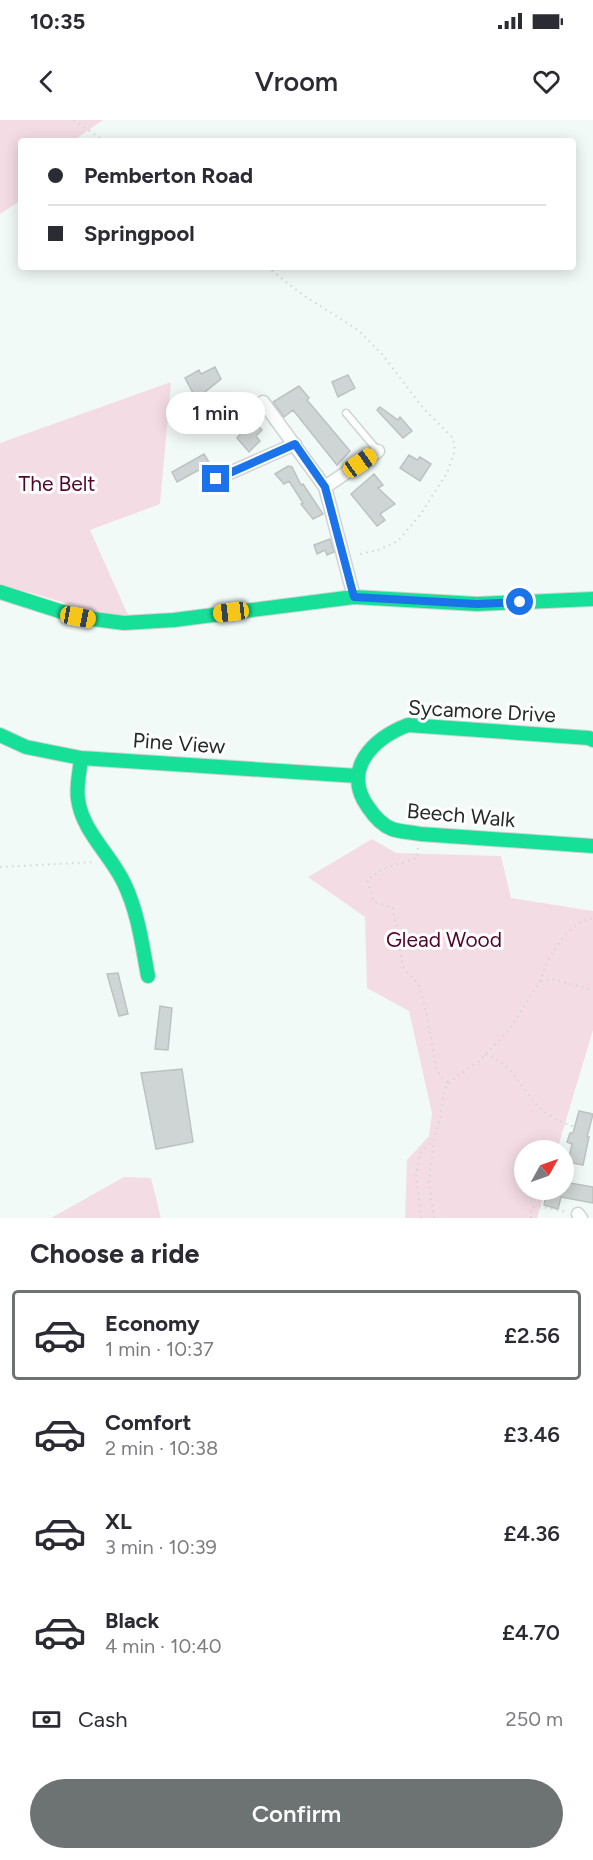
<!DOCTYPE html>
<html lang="en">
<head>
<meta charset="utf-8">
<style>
	body { margin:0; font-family:Figtree,sans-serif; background:#f2f2f3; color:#2b2b33; height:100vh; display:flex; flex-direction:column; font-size:22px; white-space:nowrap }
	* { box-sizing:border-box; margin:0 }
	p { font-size:20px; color:#7c7c81 }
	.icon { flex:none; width:33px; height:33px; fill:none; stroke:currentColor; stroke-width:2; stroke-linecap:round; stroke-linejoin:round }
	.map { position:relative; height:1098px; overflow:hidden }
	.panel { display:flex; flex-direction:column; background:#fff; flex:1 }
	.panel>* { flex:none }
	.banner { position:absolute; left:18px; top:18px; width:558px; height:132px; border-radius:6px; box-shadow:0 3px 15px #0003; display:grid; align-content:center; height:132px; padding:0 30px; background:#fff }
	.needle { width:39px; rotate:50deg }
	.controls { position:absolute; left:514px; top:1020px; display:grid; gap:12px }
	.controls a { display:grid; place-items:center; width:60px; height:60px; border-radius:50%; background:#fff; box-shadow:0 3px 15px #0003; font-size:30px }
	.end { position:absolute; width:27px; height:27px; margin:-14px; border:8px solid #1a73e8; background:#fff; box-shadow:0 0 0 3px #fff }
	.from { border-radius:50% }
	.bubble { position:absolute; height:42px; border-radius:21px; background:#fff; box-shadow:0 3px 15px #0003; font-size:20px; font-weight:600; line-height:42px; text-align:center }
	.car { position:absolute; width:18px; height:36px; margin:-18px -9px; border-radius:8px; box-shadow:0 0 4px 2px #0007; background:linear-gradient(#f5c518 24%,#345 0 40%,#f5c518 0 76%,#345 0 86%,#f5c518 0) }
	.banner b { display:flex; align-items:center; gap:21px; height:57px; font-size:22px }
	.banner b+b { border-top:2px solid #e1e1e2 }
	.banner i { width:15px; height:15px; background:#2b2b33 }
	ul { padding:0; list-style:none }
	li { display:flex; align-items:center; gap:18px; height:90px; margin:0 12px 9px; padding:0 18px; border:3px solid transparent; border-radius:6px }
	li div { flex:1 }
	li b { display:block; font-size:22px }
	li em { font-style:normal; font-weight:600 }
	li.active { border-color:#6d7372 }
	li>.icon { width:54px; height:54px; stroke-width:1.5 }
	h2 { padding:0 30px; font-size:27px; line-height:72px }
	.pay { display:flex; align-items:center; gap:15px; height:66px; padding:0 30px; font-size:22px }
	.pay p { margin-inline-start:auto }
	.action { display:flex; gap:12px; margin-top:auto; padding:12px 30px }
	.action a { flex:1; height:69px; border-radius:36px; background:#6d7372; color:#fff; font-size:24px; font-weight:600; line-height:69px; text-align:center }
	.status { display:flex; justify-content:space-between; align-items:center; height:42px; padding:0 30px; background:#fff; direction:ltr }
	.status svg { height:16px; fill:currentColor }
	header { display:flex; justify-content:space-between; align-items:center; height:78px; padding:0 30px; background:#fff; font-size:27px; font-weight:600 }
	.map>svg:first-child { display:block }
	.green { fill:#f4dce4 }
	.building { fill:#cfd5d4; stroke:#bcc2c0; stroke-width:1.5 }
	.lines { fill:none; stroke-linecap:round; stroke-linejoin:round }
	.lane-casing { stroke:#cfd5d4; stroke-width:9 }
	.street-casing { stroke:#cfd5d4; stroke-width:15 }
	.fast-casing { stroke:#cfd5d4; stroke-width:16 }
	.path { stroke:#d3d6d6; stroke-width:2; stroke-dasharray:1.5 4.5; stroke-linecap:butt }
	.lane { stroke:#fdfefe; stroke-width:6 }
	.street { stroke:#fdfefe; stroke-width:12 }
	.fast { stroke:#16e098; stroke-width:14 }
	.route { stroke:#1a73e8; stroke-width:8 }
	.labels { text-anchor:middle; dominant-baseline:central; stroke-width:6; stroke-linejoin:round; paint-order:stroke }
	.park-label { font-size:21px; fill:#52052b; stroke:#fff }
	.street-label { font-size:21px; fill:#252a2a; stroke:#fff }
</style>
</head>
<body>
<div class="status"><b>10:35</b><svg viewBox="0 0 49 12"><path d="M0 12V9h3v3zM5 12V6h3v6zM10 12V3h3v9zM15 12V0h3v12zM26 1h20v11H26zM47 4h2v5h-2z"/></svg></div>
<header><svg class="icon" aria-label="back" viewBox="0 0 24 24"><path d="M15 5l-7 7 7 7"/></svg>Vroom<svg class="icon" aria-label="heart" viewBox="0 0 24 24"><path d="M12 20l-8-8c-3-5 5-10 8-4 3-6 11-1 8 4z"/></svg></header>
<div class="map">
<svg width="593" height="1098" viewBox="0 0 593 1098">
	<rect width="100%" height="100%" fill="#f2faf8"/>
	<path class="green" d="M0 0H103L73 21H21V80L0 94Z
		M171 262 160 384 90 410 128 495C84 494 44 472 0 467V323Z
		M372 719 396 733 501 736 511 778 593 791V910L557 1030H525V1070H545L537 1098H405L407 1040 429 1016 432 993 409 891 367 868 365 797 308 757Z
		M124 1057 151 1058 161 1098H51Z"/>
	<path class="building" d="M215 247 221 259 205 272 210 280 200 286 185 258 199 250 201 254Z
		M348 255 355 268 338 277 332 262Z
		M299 266 309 278 307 280 350 331 337 345 293 290 284 297 273 282Z
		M380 287 398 300 400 297 412 311 403 318 377 290Z
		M256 296 262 302 258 306 262 310 256 316 260 321 249 332 237 318Z
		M204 334 210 344 177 362 172 352Z
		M409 335 417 340 420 337 431 344 420 361 400 348Z
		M288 346 292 347 301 365 303 364 323 394 313 399 301 384 303 383 289 361 284 364 275 354Z
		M374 354 383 365 378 368 395 384 380 394 385 400 377 406 351 374Z
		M330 419 334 432 327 435 325 430 317 434 314 425Z
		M118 853 128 894 119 896 107 854Z
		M160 886 172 888 168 930 155 929Z
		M182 949 193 1022 156 1029 141 953Z
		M579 991 593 994 587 1017H589L583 1045 568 1042 572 1024 567 1022 570 1013H573Z
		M564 1062 593 1067V1083L561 1077 558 1089 544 1085 546 1075 544 1074V1070H564Z"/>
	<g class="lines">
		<defs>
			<path id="lane" d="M346 293 378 331"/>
			<path id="street" d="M263 282 325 367 354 477
				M216 359 295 324
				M325 367 378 331
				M578 1094 581 1098"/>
			<path id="fast" d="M0 472 78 497 124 503 174 500 354 477 477 484 593 479
				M0 615 26 627 81 638 358 656
				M593 620 589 618 408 605C374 618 341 649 368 687 374 696 382 705 392 709 401 712 411 712 420 714L593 726
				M81 638C80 651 76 666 78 679 82 711 111 735 124 763 138 792 142 824 148 856"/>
		</defs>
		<use href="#lane" class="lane-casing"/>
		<use href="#street" class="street-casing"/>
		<use href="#fast" class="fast-casing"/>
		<path class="path" d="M74 0 104 21
			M267 147 303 175 358 210 382 234 423 288 453 318 455 330 447 353 420 395 398 421 378 430 356 435
			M418 728 417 738 383 749 367 760 374 782 393 788 403 847 418 864 426 890 436 948 441 957 448 963
			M0 747 95 742
			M541 861 552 859 593 870
			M485 935C513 942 523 974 542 990 558 1003 574 1007 593 1012
			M421 1098 416 1055 420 1033 433 1020
			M434 1098 429 1063 434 1020 440 999 444 972 448 963 479 941 509 910 539 863 549 838 565 815 579 803 593 798
			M531 1098 530 1093 533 1087 538 1086 566 1092"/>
		<use href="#lane" class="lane"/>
		<use href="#street" class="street"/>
		<use href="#fast" class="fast"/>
	</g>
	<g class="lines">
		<path class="route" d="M216 359 295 324 325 367 354 477 477 484 520 482"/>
	</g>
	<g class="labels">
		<g class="park-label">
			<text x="57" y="363">The Belt</text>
			<text x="444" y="819">Glead Wood</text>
		</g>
		<g class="street-label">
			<text transform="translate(482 591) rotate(3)">Sycamore Drive</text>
			<text transform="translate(179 623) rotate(4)">Pine View</text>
			<text transform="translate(461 695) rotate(5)">Beech Walk</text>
		</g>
	</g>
</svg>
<div class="controls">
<a><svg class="needle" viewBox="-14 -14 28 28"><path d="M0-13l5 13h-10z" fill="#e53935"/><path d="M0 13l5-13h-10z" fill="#7c7c81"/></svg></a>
</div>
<i class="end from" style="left:520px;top:482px"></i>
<i class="end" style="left:216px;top:359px"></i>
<div class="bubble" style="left:166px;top:272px;width:99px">1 min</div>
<i class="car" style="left:360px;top:343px;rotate:55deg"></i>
<i class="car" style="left:231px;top:492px;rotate:263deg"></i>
<i class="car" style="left:78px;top:497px;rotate:101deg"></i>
<div class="banner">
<b><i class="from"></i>Pemberton Road</b>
<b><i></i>Springpool</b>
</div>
</div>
<section class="panel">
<h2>Choose a ride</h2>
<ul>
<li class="active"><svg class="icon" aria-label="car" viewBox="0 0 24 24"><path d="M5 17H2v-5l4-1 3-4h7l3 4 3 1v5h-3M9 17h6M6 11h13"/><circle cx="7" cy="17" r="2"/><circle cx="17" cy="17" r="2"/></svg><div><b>Economy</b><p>1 min · 10:37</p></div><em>£2.56</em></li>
<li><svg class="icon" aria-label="car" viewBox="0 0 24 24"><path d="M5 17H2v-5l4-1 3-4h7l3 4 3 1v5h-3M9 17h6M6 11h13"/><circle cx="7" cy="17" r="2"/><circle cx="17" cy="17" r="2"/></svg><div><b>Comfort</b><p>2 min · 10:38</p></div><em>£3.46</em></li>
<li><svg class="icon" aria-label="car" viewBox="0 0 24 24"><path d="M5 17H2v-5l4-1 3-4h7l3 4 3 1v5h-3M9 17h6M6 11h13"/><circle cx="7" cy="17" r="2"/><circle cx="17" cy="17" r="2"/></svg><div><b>XL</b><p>3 min · 10:39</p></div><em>£4.36</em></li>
<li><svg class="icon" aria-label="car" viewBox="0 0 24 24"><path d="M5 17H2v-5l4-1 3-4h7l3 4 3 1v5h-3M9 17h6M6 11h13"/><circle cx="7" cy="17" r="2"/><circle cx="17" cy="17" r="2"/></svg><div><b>Black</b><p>4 min · 10:40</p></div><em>£4.70</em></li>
</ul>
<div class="pay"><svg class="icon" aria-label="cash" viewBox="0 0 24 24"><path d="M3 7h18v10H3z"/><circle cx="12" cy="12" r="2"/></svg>Cash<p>250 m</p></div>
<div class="action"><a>Confirm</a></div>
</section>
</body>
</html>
